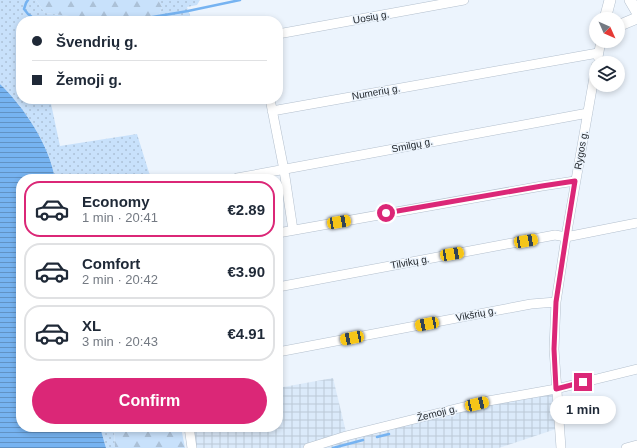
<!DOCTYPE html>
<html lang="en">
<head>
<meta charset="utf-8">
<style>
	body { margin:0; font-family:Arial,sans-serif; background:#f6f6f7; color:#1f2937; height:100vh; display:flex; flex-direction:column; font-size:15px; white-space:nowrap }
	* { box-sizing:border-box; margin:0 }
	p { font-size:13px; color:#747a83 }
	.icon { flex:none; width:22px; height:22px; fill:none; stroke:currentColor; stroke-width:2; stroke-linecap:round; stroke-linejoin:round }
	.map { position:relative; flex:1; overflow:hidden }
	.sheet { position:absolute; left:16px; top:174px; width:267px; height:258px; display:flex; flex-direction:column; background:#fff; border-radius:16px; box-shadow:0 2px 6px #0003 }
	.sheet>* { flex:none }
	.top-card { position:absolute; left:16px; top:16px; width:267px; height:88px; border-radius:16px; box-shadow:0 2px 6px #0003; display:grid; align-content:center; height:88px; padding:0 16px; background:#fff }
	.needle { width:26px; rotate:135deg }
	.fabs { position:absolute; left:589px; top:12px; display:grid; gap:8px }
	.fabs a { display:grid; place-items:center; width:36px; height:36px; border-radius:50%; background:#fff; box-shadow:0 2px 6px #0003; font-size:20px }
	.end { position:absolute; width:18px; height:18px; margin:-9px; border:5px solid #db2777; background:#fff; box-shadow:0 0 0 2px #fff }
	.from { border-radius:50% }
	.bubble { position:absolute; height:28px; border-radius:14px; background:#fff; box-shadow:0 2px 6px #0003; font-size:13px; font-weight:800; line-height:28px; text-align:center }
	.car { position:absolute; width:12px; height:24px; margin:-12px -6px; border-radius:5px; box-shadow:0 0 3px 1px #0007; background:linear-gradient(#f5c518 24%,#345 0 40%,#f5c518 0 76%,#345 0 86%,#f5c518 0) }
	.top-card b { display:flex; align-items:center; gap:14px; height:38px; font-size:15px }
	.top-card b+b { border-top:1px solid #e0e1e3 }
	.top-card i { width:10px; height:10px; background:#1f2937 }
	ul { padding:7px 0 0; list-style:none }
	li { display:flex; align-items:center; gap:12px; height:56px; margin:0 8px 6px; padding:0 8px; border:2px solid #e0e1e3; border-radius:16px }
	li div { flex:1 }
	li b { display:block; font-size:15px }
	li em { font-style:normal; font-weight:800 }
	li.on { border-color:#db2777 }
	li>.icon { width:36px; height:36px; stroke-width:1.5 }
	.action { display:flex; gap:8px; margin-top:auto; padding:8px 16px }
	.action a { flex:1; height:46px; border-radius:24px; background:#db2777; color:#fff; font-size:16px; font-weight:800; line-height:46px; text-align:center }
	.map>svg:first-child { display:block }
	.industrial { fill:url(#industrial-grid) }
	.grass { fill:url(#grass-dots) }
	.forest { fill:url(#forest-firs) }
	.water { fill:url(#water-rules) }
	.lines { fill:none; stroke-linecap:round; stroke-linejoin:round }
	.stream { stroke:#76b3f1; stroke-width:2.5 }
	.minor-casing { stroke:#b4c0ce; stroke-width:10 }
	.major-casing { stroke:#b4c0ce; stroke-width:12 }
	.minor { stroke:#fff; stroke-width:9 }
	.major { stroke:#fff; stroke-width:11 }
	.route { stroke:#db2777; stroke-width:5 }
	.labels { text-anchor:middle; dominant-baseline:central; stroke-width:3; stroke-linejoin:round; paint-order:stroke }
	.street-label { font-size:10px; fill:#24292e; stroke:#ecf4fd }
</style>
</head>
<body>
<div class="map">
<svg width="637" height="448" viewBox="0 0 637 448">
	<defs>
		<pattern id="industrial-grid" width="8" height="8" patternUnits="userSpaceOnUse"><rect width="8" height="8" fill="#dbeafa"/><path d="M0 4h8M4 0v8" fill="none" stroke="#bcc9d7"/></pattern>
		<pattern id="grass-dots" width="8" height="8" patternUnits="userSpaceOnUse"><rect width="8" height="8" fill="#c8e1fb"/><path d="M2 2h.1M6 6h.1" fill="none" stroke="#acc1d7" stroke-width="1.8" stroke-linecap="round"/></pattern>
		<pattern id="forest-firs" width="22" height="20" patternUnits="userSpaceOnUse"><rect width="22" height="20" fill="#c8e1fb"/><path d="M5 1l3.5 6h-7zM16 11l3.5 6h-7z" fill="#acc1d7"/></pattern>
		<pattern id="water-rules" width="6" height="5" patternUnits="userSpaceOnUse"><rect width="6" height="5" fill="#76b3f1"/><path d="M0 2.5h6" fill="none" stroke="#6192c4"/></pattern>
	</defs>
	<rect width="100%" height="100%" fill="#ecf4fd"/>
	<path class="industrial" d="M333 378 347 436 556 389 559 428 499 448H192L189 427H278V388Z"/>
	<path class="grass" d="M0 0H36L45 13 77 17 121 19 125 21H21V99H50L60 146 137 134 151 179H55C50 145 24 107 0 84Z
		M158 0H200L197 5 187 7 192 21H157L162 7Z
		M100 427H114L115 448H106Z"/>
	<path class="forest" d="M36 0H158L162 7 157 21H125L121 19 77 17 45 13Z
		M114 427H181L185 448H115Z"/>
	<path class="water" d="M0 84C24 107 50 146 55 179H21V427H100L106 448H0Z"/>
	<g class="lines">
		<path class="stream" d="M28 0 26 3 24 9 28 14 37 21
			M129 21 188 11 240 0
			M377 437 389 434
			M333 448 363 440"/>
		<defs>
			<path id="minor" d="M278 34 464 0
				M598 57 601 41
				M270 99 284 170 293 230
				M272 111 598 53
				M237 178 588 113
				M278 233 542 186 575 181
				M278 287 555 235 566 237 637 223
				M278 352 531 304 556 302
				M189 427 192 448
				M308 448 346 436 455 409 488 401 556 389 637 369
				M561 448 554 349 556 302 566 237 596 66
				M626 448 637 445"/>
			<path id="major" d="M630 0 637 12
				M605 19 610 0
				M618 26 637 18"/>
		</defs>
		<use href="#minor" class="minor-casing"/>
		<use href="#major" class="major-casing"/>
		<use href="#minor" class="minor"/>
		<use href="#major" class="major"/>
	</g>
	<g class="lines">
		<path class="route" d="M386 213 542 186 575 181 566 237 556 302 554 349 556 389 583 382"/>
	</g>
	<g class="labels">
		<g class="street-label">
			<text transform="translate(371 17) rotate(-10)">Uosių g.</text>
			<text transform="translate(376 92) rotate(-10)">Numerių g.</text>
			<text transform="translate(412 145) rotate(-11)">Smilgų g.</text>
			<text transform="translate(581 150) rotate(-80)">Rygos g.</text>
			<text transform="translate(410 262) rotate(-10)">Tilvikų g.</text>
			<text transform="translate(476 314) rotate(-11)">Vikšrių g.</text>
			<text transform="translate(437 413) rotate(-14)">Žemoji g.</text>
		</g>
	</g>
</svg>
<div class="fabs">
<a><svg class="needle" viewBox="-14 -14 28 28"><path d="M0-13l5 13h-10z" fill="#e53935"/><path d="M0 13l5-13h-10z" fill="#747a83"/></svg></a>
<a><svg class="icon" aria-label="layers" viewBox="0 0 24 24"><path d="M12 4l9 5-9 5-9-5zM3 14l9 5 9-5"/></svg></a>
</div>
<i class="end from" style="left:386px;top:213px"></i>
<i class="end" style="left:583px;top:382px"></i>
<div class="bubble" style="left:550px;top:396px;width:66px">1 min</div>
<i class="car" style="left:339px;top:222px;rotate:80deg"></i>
<i class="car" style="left:526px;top:241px;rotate:80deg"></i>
<i class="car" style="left:452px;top:254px;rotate:80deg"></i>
<i class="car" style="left:427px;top:324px;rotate:259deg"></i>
<i class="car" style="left:352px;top:338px;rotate:259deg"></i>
<i class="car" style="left:477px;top:404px;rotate:77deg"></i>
<div class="top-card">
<b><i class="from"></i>Švendrių g.</b>
<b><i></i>Žemoji g.</b>
</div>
<section class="sheet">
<ul>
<li class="on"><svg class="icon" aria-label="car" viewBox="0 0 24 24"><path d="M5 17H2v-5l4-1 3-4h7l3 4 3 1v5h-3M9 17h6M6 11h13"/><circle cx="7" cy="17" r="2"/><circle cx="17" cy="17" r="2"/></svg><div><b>Economy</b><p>1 min · 20:41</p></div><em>€2.89</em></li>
<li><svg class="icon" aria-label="car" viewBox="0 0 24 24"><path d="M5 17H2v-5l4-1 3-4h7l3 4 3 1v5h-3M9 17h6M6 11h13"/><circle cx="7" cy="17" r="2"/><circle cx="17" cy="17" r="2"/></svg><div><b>Comfort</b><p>2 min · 20:42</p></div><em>€3.90</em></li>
<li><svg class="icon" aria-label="car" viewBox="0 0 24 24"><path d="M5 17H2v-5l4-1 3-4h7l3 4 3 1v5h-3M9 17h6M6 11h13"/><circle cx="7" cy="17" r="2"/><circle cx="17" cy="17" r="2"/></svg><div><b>XL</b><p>3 min · 20:43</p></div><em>€4.91</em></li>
</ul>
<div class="action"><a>Confirm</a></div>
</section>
</div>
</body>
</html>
